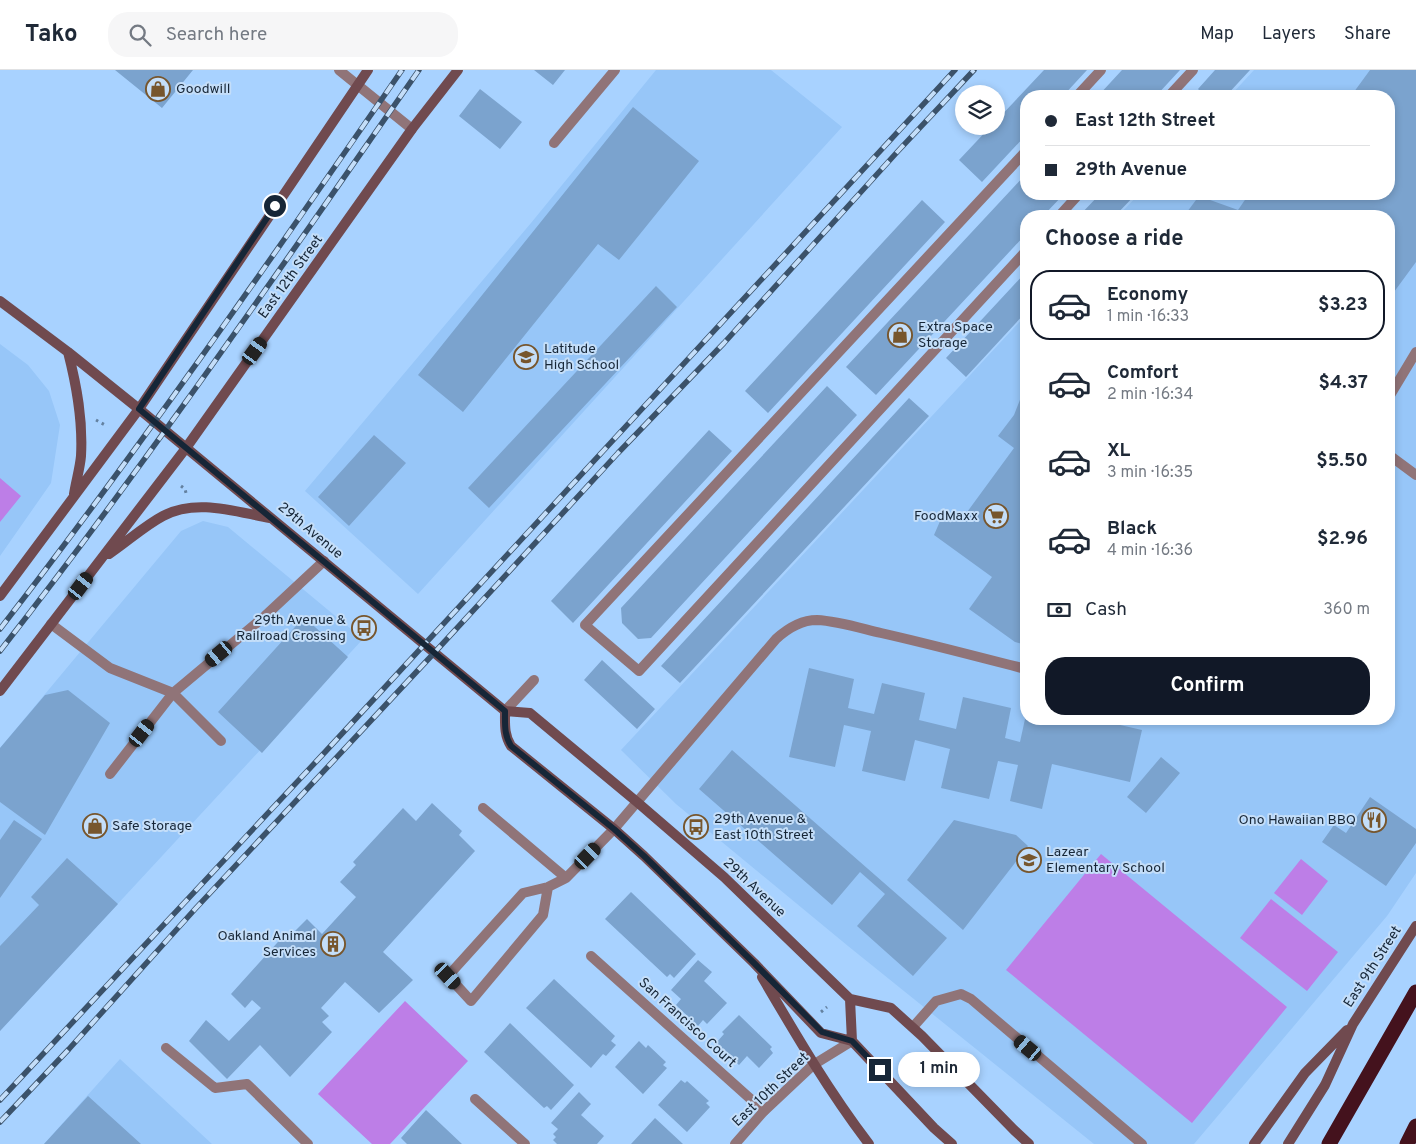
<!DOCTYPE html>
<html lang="en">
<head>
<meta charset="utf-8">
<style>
	body { margin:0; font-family:Overpass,sans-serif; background:#f6f6f7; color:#1f2937; height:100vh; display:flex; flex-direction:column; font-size:19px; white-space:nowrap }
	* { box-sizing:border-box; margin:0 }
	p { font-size:16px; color:#747a83 }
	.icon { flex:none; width:28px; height:28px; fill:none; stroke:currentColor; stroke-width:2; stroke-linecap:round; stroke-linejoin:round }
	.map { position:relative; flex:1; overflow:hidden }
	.drawer { position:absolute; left:1020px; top:140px; width:375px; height:515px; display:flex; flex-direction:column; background:#fff; border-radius:20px; box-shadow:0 2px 8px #0003 }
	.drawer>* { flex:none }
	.banner { position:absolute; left:1020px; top:20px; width:375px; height:110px; border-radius:20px; box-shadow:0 2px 8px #0003; display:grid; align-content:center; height:110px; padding:0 25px; background:#fff }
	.tools { position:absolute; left:955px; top:15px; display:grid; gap:10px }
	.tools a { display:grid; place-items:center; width:50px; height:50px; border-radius:50%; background:#fff; box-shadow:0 2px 8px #0003; font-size:25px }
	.end { position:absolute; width:22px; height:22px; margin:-11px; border:6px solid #162637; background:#fff; box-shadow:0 0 0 2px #fff }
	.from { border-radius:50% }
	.bubble { position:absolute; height:35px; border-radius:18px; background:#fff; box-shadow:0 2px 8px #0003; font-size:16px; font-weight:700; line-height:35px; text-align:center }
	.car { position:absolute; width:15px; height:30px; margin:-15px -8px; border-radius:6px; box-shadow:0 0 4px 1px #0007; background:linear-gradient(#222 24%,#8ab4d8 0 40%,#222 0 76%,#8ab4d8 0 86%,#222 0) }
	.banner b { display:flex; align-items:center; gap:18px; height:48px; font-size:19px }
	.banner b+b { border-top:1px solid #e0e1e3 }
	.banner i { width:12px; height:12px; background:#1f2937 }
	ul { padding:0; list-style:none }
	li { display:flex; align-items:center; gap:15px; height:70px; margin:0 10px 8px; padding:0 15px; border:2px solid transparent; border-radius:20px }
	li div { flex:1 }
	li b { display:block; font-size:19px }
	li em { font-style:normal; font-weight:700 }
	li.on { border-color:#111827 }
	li>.icon { width:45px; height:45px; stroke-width:1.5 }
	h2 { padding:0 25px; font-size:22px; line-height:60px }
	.pay { display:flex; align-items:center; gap:12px; height:55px; padding:0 25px; font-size:19px }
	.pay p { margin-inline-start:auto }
	.cta { display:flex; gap:10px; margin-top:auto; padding:10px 25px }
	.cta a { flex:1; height:58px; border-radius:20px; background:#111827; color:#fff; font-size:20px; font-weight:700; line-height:58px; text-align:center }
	header { display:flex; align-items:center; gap:30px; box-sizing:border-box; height:70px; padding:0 25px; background:#fff; border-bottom:1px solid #e0e1e3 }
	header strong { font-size:24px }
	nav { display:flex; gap:28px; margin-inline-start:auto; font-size:18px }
	.search { width:350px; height:45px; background:#f6f6f7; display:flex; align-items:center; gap:12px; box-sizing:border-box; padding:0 18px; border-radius:20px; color:#747a83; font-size:19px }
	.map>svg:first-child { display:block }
	.built { fill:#97c6f8 }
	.green { fill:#bd7ee7 }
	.building { fill:#7ba3ce }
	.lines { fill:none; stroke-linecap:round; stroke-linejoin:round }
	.path { stroke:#6381a0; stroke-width:3; stroke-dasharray:2.5 4; stroke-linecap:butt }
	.service { stroke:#907478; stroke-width:10 }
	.minor { stroke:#907478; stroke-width:10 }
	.secondary { stroke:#704a4f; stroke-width:10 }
	.motorway { stroke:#44121d; stroke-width:15 }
	.rail-casing { stroke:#3b526a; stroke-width:5.5 }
	.rail { stroke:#c4def9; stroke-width:4; stroke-dasharray:11; stroke-linecap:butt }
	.route { stroke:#162637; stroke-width:6 }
	.labels { text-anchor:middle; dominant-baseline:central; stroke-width:4; stroke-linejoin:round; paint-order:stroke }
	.poi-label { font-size:14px; fill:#162637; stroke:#c4def9; text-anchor:start }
	.street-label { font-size:14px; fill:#162637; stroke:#c4def9 }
</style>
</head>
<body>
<header>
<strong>Tako</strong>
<div class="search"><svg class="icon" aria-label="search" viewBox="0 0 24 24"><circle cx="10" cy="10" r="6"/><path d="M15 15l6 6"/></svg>Search here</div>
<nav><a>Map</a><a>Layers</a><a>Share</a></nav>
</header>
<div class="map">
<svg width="1416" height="1074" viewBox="0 0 1416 1074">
	<rect width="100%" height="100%" fill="#a8d2ff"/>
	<path class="built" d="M656 0H771L842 57 418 524 305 421 531 153Z
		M1254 0H1416V803L1387 846 1194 1074H1094L848 876 676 734 621 680 1026 245V649H1389V146H1118L1139 124H1389V26H1230Z
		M0 274 28 295 49 321 60 355 51 413 0 486Z
		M203 451 228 457 363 569 0 961V678L181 461Z
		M120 989 212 1074H44Z"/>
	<path class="green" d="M0 408 21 426 0 452Z
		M1101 784 1287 937 1192 1053 1006 900Z
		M1301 789 1328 811 1302 845 1274 823Z
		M1271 829 1338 882 1307 921 1240 868Z
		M405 931 468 991 390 1074H372L318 1024Z"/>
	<path class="building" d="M115 0H193L162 38Z
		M534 0H565L553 15Z
		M1044 0H1087L1063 26H1026V65L982 112 959 90 991 56H996V51Z
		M1122 0H1180L1156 26H1098Z
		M1215 0H1250L1226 26H1205L1198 19Z
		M1370 0H1416V192L1394 222 1390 219 1389 221V146H1184L1199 126 1238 140 1249 124H1389V26H1351Z
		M480 19 522 52 500 79 459 46Z
		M633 37 699 91 619 190 598 174 463 342 418 305Z
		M1026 104V124H1064L1043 146H1026V164L876 325 846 297Z
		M1100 124H1136L1115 146H1079Z
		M922 130 945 152 768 343 745 321Z
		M1026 202V242L966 307 946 288Z
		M656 216 677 237 489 438 468 418Z
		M827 316 857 345 651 568 638 569 622 553 621 538Z
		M1023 322 1026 323V575L1015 572 969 539 992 507 934 465 944 442 962 449 1014 378 998 366 1014 345Z
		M909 328 929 346 680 613 661 596Z
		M709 360 732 381 573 553 551 531Z
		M374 365 406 393 349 456 318 427Z
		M304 547 348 587 262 683 218 642Z
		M602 590 655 639 637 659 584 610Z
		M809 598 854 609 848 638 874 644 882 613 925 623 919 650 956 659 963 627 1011 638 1005 668 1020 672 1025 649H1094L1142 660 1130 712 1052 694 1042 739 1010 731 1018 695 998 691 989 729 941 718 950 679 915 670 905 711 862 701 871 661 844 655 835 697 789 687Z
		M68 620 110 653 45 765 0 732V678L45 625Z
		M732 680 947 868 913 906 857 856 885 824 860 802 832 835 699 719Z
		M1161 687 1180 703 1146 743 1127 727Z
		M1370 727 1416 759V773L1386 816 1322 772 1334 755 1346 763Z
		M432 733 462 761 459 765 475 781 383 882 413 910 379 943 345 912 321 938 329 946 322 952 332 962 290 1007 260 975 227 1009 189 971 206 950 229 971 261 938 252 930 245 938 231 924 286 863 290 866 307 849 322 864 356 827 340 812 356 795 353 792 403 738 416 751Z
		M14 750 42 769 0 828V770Z
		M954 750 1016 765 1028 776 963 860 907 810Z
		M67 788 118 834 0 961V876L39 835 31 827Z
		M631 822 696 884 674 908 670 904 667 907 605 849Z
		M698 890 712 902 704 911 727 933 707 954 703 950 698 956 676 935 681 929 671 920Z
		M554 909 615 966 611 971 616 975 606 986 603 984 591 998 526 938Z
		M739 945 772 977 770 979 773 983 759 998 747 986 739 995 716 973 724 964 722 962Z
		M510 953 574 1015 551 1040 547 1036 544 1038 484 982Z
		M639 971 646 978 648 975 666 992 663 995 667 998 643 1024 615 997Z
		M681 1010 685 1013 687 1011 709 1031 706 1033 710 1037 687 1062 658 1035Z
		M579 1022 591 1034 581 1045 604 1066 597 1074H557L553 1070 556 1067 553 1064 558 1059 551 1053Z
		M88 1026 141 1074H44Z
		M426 1040 462 1074H407L401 1068Z
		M655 1048 683 1074H631Z"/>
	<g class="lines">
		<path class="path" d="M96 350 105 355
			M181 416 185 419 186 423
			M821 942 827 937"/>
		<path class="service" d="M1077 26 1101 0
			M1169 26 1193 0
			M554 73 615 0
			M1026 81 585 555 639 601 1026 181
			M1059 146 1079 124
			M1389 327 1416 282
			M1389 385 1416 405
			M51 554 110 598 173 623 221 671
			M505 641 534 610
			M110 704 173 623 265 546 324 491
			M483 738 566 808 614 759 776 569C788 558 801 550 817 550 838 551 860 558 881 563 930 574 978 587 1026 599
			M548 817 543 845 471 931 448 906 523 823 548 817 566 808
			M591 886 764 1041
			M913 957 936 931 961 924 971 929 1142 1074
			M166 978 215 1018 247 1014 308 1074
			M475 1029 525 1074"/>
		<path class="minor" d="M339 0 412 59
			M735 1074 764 1041 813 995 852 971"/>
		<path class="secondary" d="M0 231 68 282 139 339 505 641 530 643 637 732 724 807 850 929 852 971
			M68 282C77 317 83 350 81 386 80 398 76 411 74 424
			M109 484C127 472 144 456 163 446 196 428 236 442 270 448
			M0 526 139 339 368 0
			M0 621 186 378 412 59 458 0
			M505 641C505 654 504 665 511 676L614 759 644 786 754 893 821 963 852 971 934 1058 952 1074
			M762 907C796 965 828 1020 869 1074
			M850 929 891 938 922 966 1014 1060 1029 1074
			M1254 1074 1305 1003 1347 960
			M1288 1074 1325 1015 1353 954 1416 856"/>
		<path class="motorway" d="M1329 1074 1416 922
			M1407 1074 1416 1056"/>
		<defs>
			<path id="rail" d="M0 559C141 377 271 189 402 0
				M0 581C147 393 282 196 419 0
				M0 1030 326 681 955 0
				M0 1052 69 979 196 838 435 582 618 383 724 273 899 80 974 0"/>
		</defs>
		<use href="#rail" class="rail-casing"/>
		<use href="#rail" class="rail"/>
	</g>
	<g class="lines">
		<path class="route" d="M275 136 139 339 505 641C505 654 504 665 511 676L614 759 644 786 754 893 822 962 852 971 880 1000"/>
	</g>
	<defs>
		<symbol id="shop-ring" viewBox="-11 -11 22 22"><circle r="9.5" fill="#c4def9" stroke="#77562d" stroke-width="1.5"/><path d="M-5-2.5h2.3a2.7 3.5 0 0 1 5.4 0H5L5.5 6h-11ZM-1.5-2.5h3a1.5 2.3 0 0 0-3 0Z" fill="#77562d"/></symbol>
		<symbol id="school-ring" viewBox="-11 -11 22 22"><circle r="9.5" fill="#c4def9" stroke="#77562d" stroke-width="1.5"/><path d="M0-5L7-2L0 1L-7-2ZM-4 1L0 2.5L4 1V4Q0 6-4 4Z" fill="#77562d"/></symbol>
		<symbol id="supermarket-ring" viewBox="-11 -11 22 22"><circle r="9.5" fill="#c4def9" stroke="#77562d" stroke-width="1.5"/><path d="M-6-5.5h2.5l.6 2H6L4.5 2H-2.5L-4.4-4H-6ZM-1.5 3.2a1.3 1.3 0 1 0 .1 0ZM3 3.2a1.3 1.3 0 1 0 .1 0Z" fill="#77562d"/></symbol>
		<symbol id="bus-ring" viewBox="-11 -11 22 22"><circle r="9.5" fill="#c4def9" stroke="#77562d" stroke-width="1.5"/><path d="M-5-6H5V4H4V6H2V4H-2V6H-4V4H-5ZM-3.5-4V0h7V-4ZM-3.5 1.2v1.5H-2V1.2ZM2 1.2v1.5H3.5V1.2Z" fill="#77562d"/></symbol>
		<symbol id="restaurant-ring" viewBox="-11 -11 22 22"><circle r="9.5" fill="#c4def9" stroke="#77562d" stroke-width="1.5"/><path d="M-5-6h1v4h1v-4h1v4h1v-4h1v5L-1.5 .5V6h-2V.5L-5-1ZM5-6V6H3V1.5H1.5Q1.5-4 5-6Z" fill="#77562d"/></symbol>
		<symbol id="building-ring" viewBox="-11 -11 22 22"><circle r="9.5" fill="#c4def9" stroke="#77562d" stroke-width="1.5"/><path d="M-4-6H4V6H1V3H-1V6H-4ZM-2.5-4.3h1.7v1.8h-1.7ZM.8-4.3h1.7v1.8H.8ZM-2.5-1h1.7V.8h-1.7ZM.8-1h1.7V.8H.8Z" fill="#77562d"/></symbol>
	</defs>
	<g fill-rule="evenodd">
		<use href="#shop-ring" x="144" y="5" width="28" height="28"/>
		<use href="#shop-ring" x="886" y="251" width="28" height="28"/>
		<use href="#school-ring" x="512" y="273" width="28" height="28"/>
		<use href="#supermarket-ring" x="982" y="432" width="28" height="28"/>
		<use href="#bus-ring" x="350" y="544" width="28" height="28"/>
		<use href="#restaurant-ring" x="1360" y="736" width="28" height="28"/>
		<use href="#shop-ring" x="81" y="742" width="28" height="28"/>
		<use href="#bus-ring" x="682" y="743" width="28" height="28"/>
		<use href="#school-ring" x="1015" y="776" width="28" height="28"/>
		<use href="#building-ring" x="319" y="860" width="28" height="28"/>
	</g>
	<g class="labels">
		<g class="poi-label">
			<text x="176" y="19">Goodwill</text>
			<text x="918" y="257">Extra Space<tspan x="918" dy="16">Storage</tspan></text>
			<text x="544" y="279">Latitude<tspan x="544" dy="16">High School</tspan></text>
			<text x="978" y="446" text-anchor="end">FoodMaxx</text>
			<text x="346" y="550" text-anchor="end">29th Avenue &amp;<tspan x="346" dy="16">Railroad Crossing</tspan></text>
			<text x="714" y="749">29th Avenue &amp;<tspan x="714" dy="16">East 10th Street</tspan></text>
			<text x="1356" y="750" text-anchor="end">Ono Hawaiian BBQ</text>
			<text x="112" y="756">Safe Storage</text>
			<text x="1046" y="782">Lazear<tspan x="1046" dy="16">Elementary School</tspan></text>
			<text x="316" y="866" text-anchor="end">Oakland Animal<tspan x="316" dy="16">Services</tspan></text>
		</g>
		<g class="street-label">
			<text transform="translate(291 207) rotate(-54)">East 12th Street</text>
			<text transform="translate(310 461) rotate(40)">29th Avenue</text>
			<text transform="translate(754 818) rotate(43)">29th Avenue</text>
			<text transform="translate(1373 897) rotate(-57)">East 9th Street</text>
			<text transform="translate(687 953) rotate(42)">San Francisco Court</text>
			<text transform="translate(771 1020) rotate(-44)">East 10th Street</text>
		</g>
	</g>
</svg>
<div class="tools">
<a><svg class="icon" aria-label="layers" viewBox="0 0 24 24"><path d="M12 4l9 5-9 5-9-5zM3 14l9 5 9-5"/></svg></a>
</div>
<i class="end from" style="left:275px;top:136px"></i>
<i class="end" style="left:880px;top:1000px"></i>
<div class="bubble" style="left:898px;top:982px;width:82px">1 min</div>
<i class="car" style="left:255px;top:281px;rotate:36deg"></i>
<i class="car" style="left:81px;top:516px;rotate:37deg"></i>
<i class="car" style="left:219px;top:584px;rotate:230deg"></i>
<i class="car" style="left:142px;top:663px;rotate:38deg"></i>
<i class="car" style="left:588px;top:786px;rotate:44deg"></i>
<i class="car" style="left:448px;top:906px;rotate:137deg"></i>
<i class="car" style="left:1028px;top:978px;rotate:310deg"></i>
<div class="banner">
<b><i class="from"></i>East 12th Street</b>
<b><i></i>29th Avenue</b>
</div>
<section class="drawer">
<h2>Choose a ride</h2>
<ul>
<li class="on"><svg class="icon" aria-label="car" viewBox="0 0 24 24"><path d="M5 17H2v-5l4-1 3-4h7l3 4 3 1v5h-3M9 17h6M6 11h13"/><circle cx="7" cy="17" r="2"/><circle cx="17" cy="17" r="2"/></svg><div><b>Economy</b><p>1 min · 16:33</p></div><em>$3.23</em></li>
<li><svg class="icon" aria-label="car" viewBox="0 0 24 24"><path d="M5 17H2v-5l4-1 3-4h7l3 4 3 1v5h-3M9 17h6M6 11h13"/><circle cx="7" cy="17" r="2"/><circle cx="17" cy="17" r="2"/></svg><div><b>Comfort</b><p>2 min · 16:34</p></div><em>$4.37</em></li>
<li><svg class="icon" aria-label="car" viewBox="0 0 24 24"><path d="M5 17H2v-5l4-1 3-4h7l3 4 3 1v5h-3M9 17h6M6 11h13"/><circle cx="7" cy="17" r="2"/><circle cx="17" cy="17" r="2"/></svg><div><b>XL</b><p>3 min · 16:35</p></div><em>$5.50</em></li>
<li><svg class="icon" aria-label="car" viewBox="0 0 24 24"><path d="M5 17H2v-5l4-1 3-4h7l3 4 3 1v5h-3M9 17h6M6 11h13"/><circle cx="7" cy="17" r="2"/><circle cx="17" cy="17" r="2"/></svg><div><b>Black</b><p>4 min · 16:36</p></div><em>$2.96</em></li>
</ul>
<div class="pay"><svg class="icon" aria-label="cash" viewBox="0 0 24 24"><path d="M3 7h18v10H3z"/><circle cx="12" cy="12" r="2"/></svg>Cash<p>360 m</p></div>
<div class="cta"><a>Confirm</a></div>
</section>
</div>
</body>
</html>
